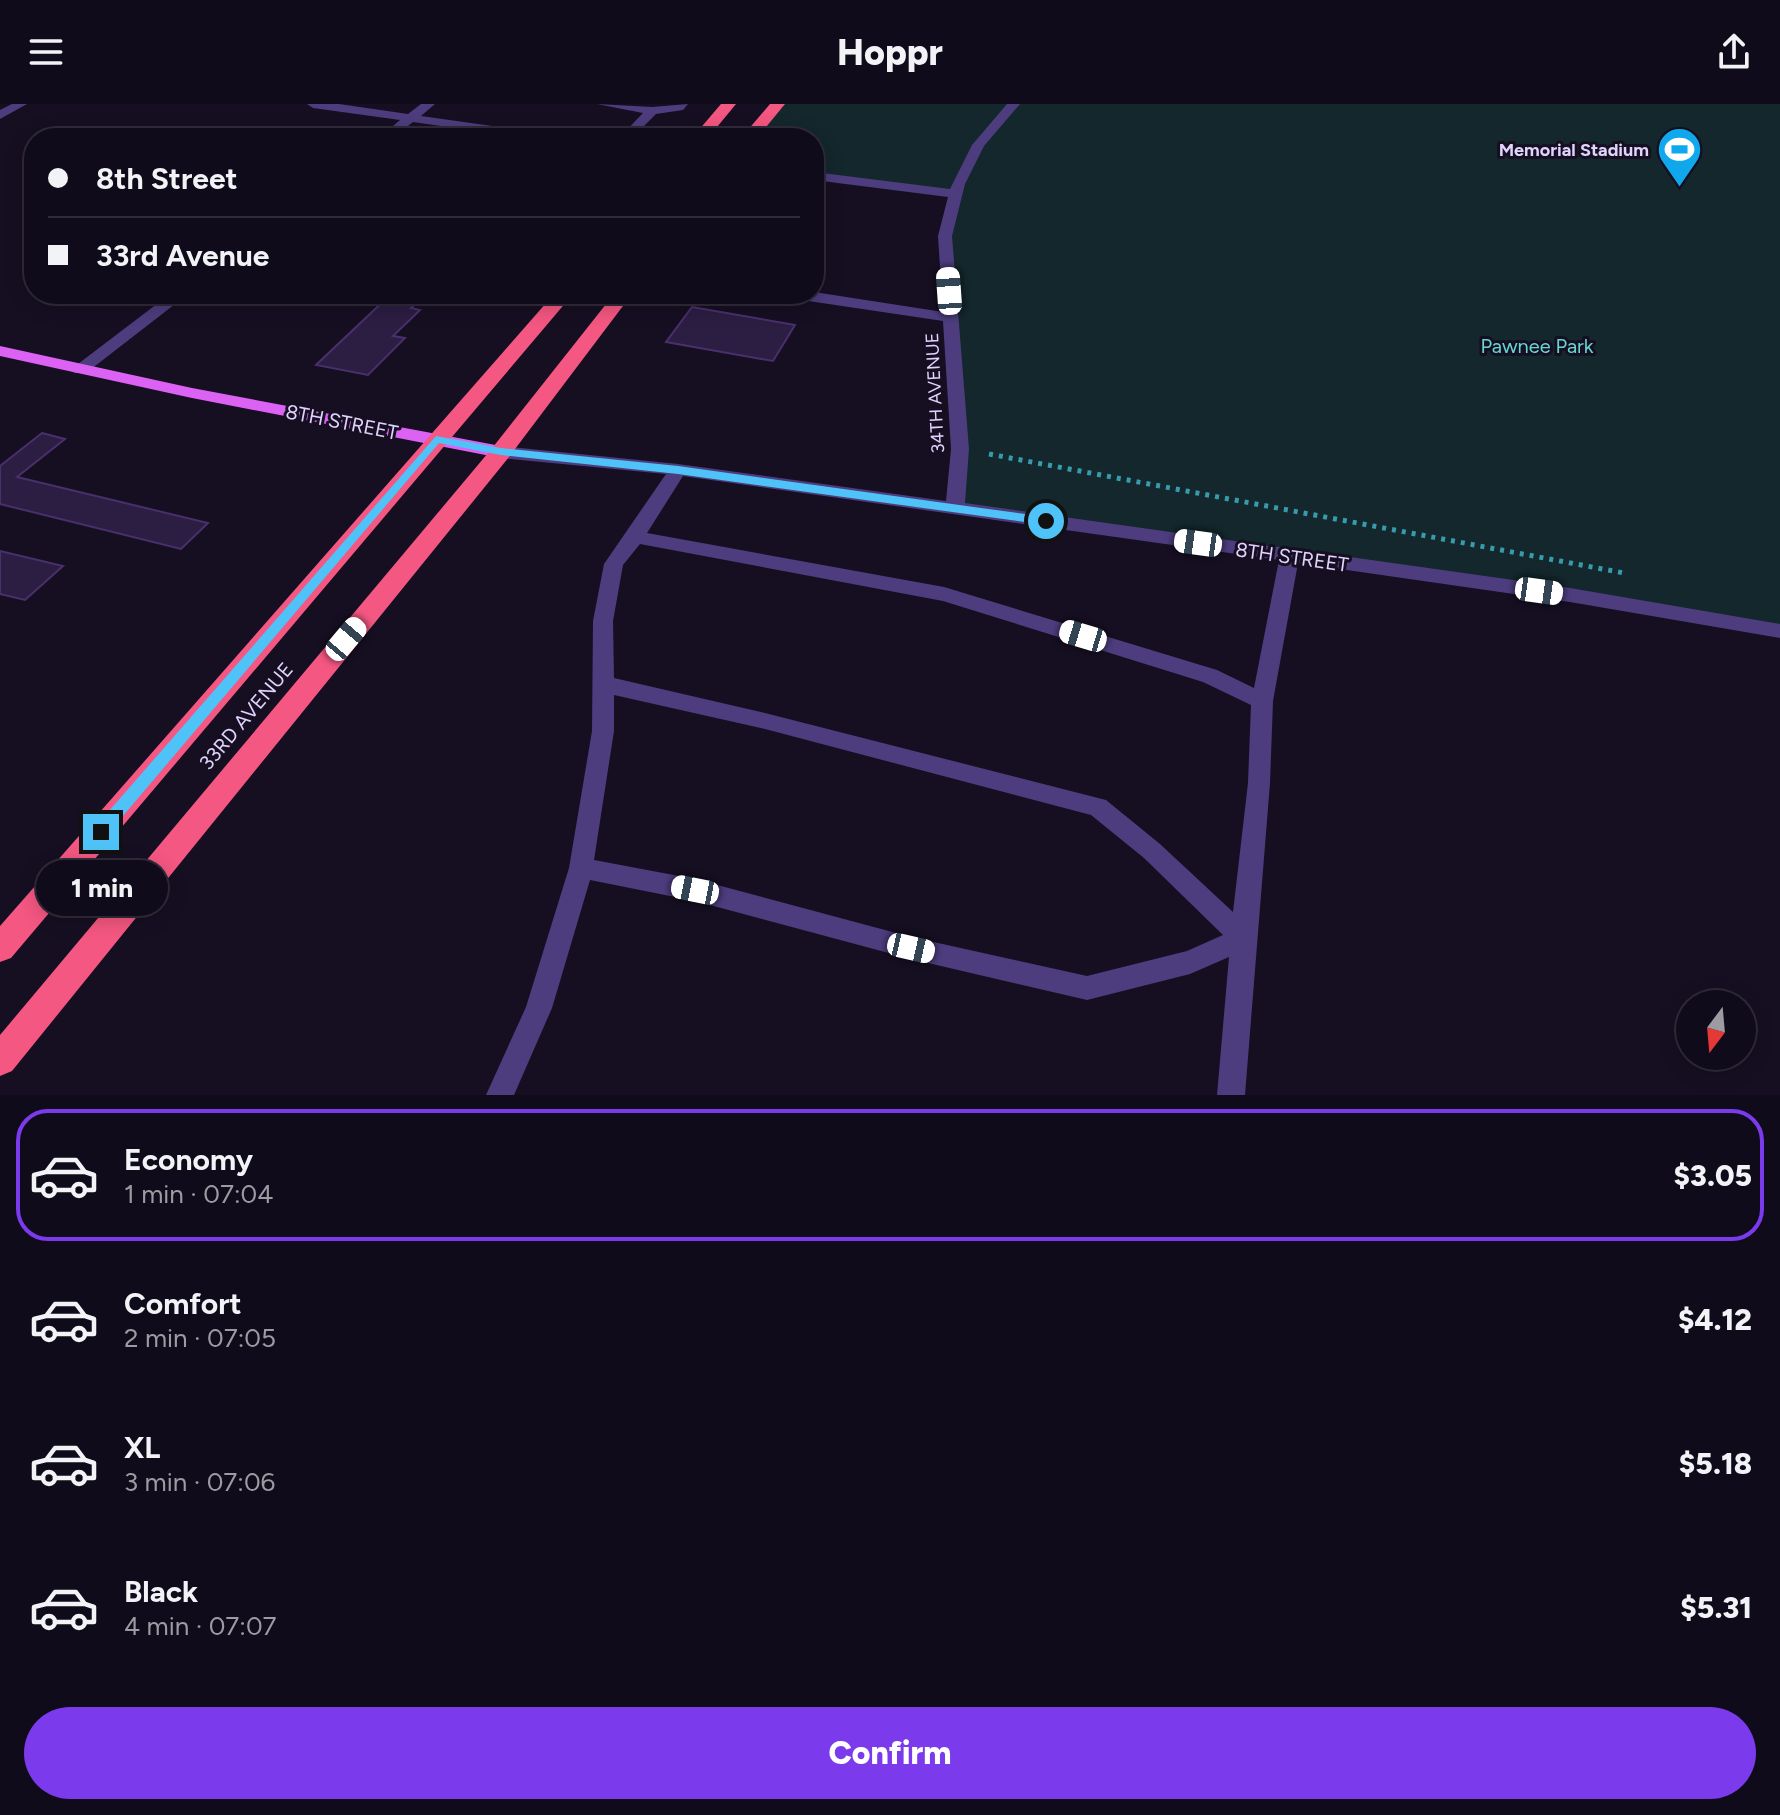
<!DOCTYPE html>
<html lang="en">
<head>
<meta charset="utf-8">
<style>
	body { margin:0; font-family:Figtree,sans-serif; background:#191423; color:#f1f3f6; height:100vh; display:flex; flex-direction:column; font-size:30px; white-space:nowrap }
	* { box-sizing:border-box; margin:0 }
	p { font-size:26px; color:#9c9ba2 }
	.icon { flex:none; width:44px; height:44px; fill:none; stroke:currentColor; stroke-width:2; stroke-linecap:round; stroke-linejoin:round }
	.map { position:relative; height:991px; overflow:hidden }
	.panel { display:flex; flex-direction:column; background:#100b1a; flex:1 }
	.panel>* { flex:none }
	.banner { position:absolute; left:24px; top:24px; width:800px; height:176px; border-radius:32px; box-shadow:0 4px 20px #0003,0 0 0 2px #302b39; display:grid; align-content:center; height:176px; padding:0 24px; background:#100b1a }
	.needle { width:52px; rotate:196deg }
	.fabs { position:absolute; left:1676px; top:886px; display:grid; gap:16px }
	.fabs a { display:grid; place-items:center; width:80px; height:80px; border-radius:50%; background:#100b1a; box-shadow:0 4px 20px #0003,0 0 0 2px #302b39; font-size:40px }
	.end { position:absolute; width:36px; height:36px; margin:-18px; border:10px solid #4fc3f7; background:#111; box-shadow:0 0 0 4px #111 }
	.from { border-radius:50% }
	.bubble { position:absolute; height:56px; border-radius:28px; background:#100b1a; box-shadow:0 4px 20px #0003,0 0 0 2px #302b39; font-size:26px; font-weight:800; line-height:56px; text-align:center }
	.car { position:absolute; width:24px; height:48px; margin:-24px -12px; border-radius:10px; box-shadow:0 0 6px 2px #0007; background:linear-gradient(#fff 24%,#345 0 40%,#fff 0 76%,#345 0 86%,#fff 0) }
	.banner b { display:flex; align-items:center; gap:28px; height:76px; font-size:30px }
	.banner b+b { border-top:2px solid #302b39 }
	.banner i { width:20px; height:20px; background:#f1f3f6 }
	ul { padding:14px 0 0; list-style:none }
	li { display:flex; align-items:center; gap:24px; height:132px; margin:0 16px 12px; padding:0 8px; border:4px solid transparent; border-radius:32px }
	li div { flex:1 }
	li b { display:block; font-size:30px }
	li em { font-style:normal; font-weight:800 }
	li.selected { border-color:#7c3aed }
	li>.icon { width:72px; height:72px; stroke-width:1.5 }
	.action { display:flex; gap:16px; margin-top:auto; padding:16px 24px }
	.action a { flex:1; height:92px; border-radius:48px; background:#7c3aed; color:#fff; font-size:32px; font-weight:800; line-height:92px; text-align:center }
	header { display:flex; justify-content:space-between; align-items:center; height:104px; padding:0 24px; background:#100b1a; font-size:36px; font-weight:800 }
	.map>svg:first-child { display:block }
	.green { fill:#13272c }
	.building { fill:#2c1d42; stroke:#49306c; stroke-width:2 }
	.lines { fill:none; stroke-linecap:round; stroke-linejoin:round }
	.path { stroke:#379bad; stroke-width:5; stroke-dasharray:4 6; stroke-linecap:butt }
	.minor { fill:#4d3d7e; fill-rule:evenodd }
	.major { fill:#dc62f4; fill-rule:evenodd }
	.highway { fill:#f45781; fill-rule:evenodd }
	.route { fill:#4fc3f7 }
	.labels { text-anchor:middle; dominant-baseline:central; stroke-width:6; stroke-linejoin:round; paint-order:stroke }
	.far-poi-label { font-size:18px; font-weight:bold; fill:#e0d3fc; stroke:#160f22; text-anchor:end }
	.far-street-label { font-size:18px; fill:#e0d3fc; stroke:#160f22 }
	.park-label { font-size:20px; fill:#64d7d2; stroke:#160f22 }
	.street-label { font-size:20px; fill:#e0d3fc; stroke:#160f22 }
</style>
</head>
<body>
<header><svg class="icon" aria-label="menu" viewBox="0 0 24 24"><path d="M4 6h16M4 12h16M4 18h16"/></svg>Hoppr<svg class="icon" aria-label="share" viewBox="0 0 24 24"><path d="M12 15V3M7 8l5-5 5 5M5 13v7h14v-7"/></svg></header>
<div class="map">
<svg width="1780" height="991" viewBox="0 0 1780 991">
	<rect width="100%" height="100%" fill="#160f22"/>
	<path class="green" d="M776 0H1780V527L955 404 945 132 955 91 814 72V34H749Z"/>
	<path class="building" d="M391 190H426L411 204 420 206 393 232 405 234 368 271 316 261Z
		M692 203 795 221 773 257 666 238Z
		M42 329 65 335 17 373 208 419 181 445 0 400V362Z
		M0 447 63 462 25 496 0 490Z"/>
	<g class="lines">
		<path class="path" d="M989 350 1624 469"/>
		<path class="minor" d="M12 0H27L0 15V6Z
			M307 0H339L408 10 421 0H435L421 12 549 30 555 34H523L413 18 393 34H379L400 16 313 4Z
			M597 0 652 3 688 0 683 6 656 10 632 34H619L643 9Z
			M1007 0H1020L984 42 965 80 952 132 969 345 965 399 1570 484 1780 520V534L1570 498 1298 459 1273 597 1270 679 1245 991H1217L1229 853 1190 870 1087 896 911 855 695 797 590 776 552 904 514 991H486L526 903 569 764 592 627 593 517 604 460 666 370 501 354 492 348 501 342 678 360 946 397 951 345 943 217 795 195 787 190 814 188 943 208 938 132 948 93 814 76V68L950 85 972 41ZM683 372 1279 456 1254 584 1217 566 944 483 647 429ZM640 440 943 497 1203 578 1251 601 1248 679 1233 808 1160 740 1106 696 765 609 614 574 613 517 623 461ZM614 591 765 625 1091 711 1144 754 1223 831 1187 847 1087 872 911 833 695 775 594 756 614 627Z
			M170 190H188L86 269H74L72 266 74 263Z"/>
		<path class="major" d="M0 242 192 284 501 342 510 348 501 354 192 294 0 252Z"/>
		<path class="highway" d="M721 0H736L708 34H692Z
			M770 0H785L757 34H741Z
			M554 190H573L11 854 0 858V822Z
			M614 190H632L509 353 12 967 0 972V931L493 343Z"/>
	</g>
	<path class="route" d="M436 332 501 344 678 362 1046 413 1052 417 1046 421 678 370 501 351 439 339 106 732H95V723Z"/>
	<defs>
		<symbol id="stadium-pin" viewBox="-11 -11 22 30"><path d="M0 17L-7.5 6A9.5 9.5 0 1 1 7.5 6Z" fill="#10a8ec" stroke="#160f22"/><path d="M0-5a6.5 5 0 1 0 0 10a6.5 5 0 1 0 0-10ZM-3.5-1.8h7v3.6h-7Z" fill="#fff"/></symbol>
	</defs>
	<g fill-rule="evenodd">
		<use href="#stadium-pin" x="1654" y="20" width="51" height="69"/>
	</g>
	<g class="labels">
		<g class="far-poi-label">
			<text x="1649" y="46">Memorial Stadium</text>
		</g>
		<g class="far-street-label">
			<text transform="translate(935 289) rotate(-93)">34TH AVENUE</text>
		</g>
		<g class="park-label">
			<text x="1537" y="242">Pawnee Park</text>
		</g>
		<g class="street-label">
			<text transform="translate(342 318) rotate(11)">8TH STREET</text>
			<text transform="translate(1292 453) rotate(8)">8TH STREET</text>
			<text transform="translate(246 612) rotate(-50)">33RD AVENUE</text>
		</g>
	</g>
</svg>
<div class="fabs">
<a><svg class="needle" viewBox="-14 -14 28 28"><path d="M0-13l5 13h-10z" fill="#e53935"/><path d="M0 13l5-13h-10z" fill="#9c9ba2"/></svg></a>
</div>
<i class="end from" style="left:1046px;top:417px"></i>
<i class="end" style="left:101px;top:728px"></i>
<div class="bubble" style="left:36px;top:756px;width:132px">1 min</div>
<i class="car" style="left:949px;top:187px;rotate:356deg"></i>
<i class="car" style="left:1198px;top:439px;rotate:278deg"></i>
<i class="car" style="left:1539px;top:487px;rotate:98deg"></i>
<i class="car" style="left:1083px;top:532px;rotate:287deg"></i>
<i class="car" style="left:346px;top:535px;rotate:40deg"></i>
<i class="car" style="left:695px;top:786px;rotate:281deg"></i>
<i class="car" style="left:911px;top:844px;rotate:103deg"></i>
<div class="banner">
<b><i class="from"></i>8th Street</b>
<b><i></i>33rd Avenue</b>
</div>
</div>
<section class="panel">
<ul>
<li class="selected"><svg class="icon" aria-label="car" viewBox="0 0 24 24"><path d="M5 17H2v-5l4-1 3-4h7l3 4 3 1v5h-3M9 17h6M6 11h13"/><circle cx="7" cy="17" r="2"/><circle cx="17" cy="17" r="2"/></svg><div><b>Economy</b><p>1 min · 07:04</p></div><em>$3.05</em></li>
<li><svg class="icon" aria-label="car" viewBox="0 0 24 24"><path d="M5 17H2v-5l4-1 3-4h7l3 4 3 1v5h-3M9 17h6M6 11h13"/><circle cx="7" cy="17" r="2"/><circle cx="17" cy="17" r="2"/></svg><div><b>Comfort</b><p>2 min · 07:05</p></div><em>$4.12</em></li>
<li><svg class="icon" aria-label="car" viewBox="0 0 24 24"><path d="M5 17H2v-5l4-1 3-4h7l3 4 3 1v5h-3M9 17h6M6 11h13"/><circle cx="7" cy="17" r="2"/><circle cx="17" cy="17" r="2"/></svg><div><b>XL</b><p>3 min · 07:06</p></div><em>$5.18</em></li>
<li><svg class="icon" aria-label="car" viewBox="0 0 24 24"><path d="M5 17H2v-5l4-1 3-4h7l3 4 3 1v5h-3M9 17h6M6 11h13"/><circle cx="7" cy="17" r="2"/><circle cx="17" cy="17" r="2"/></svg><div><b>Black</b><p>4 min · 07:07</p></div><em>$5.31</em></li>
</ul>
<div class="action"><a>Confirm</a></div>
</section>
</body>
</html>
